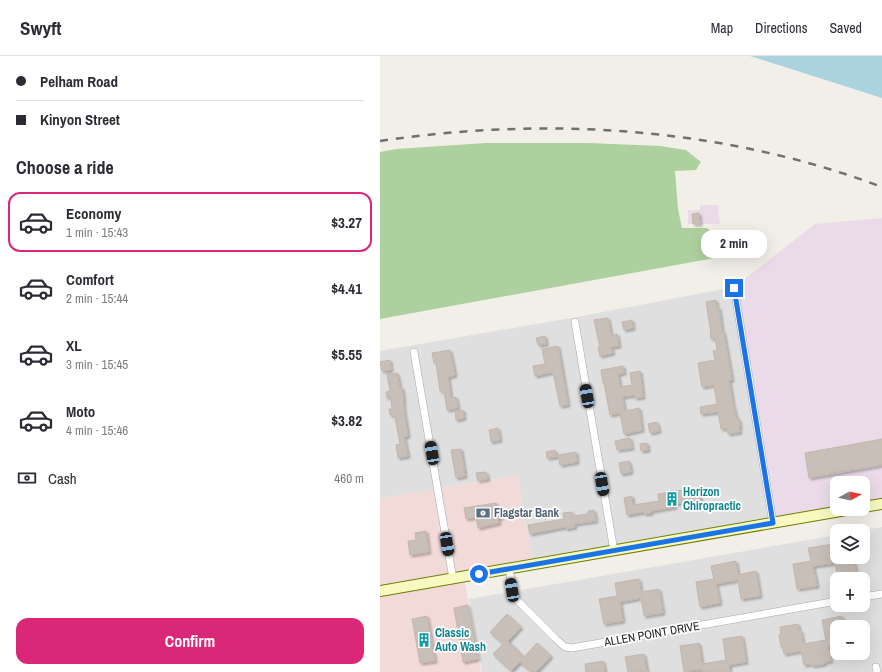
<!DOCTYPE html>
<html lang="en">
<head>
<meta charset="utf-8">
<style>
	body { margin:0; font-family:"Archivo Narrow",sans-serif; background:#f7f7f7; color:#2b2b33; height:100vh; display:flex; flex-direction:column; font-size:15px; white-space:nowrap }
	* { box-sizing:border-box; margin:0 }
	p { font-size:13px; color:#7c7c81 }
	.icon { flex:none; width:22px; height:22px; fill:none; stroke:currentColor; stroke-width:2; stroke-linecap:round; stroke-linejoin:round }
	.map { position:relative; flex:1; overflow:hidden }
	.details { display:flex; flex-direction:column; background:#fff; width:380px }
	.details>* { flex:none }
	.banner { display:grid; align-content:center; height:88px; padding:0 16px; background:#fff }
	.needle { width:26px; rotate:82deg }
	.buttons { position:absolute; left:450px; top:420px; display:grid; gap:8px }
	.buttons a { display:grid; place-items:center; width:40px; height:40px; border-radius:8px; background:#fff; box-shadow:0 4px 16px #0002; font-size:20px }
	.end { position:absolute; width:18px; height:18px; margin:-9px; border:5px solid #1a73e8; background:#fff; box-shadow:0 0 0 2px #fff }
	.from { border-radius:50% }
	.bubble { position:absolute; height:28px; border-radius:12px; background:#fff; box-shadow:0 4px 16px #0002; font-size:13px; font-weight:700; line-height:28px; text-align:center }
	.car { position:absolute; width:12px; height:24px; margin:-12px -6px; border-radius:5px; box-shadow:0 0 3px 1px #0007; background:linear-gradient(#222 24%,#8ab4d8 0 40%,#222 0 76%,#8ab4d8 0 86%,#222 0) }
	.banner b { display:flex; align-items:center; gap:14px; height:38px; font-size:15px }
	.banner b+b { border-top:1px solid #e1e1e2 }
	.banner i { width:10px; height:10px; background:#2b2b33 }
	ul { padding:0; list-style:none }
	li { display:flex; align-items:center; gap:12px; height:60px; margin:0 8px 6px; padding:0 8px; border:2px solid transparent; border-radius:12px }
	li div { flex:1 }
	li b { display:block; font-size:15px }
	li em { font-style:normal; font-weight:700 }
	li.active { border-color:#db2777 }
	li>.icon { width:36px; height:36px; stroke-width:1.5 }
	h2 { padding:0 16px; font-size:18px; line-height:48px }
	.pay { display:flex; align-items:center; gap:10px; height:44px; padding:0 16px; font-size:15px }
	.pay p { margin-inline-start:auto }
	.cta { display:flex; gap:8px; margin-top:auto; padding:8px 16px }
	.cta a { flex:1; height:46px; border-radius:12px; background:#db2777; color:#fff; font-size:16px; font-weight:700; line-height:46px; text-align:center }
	header { display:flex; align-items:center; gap:24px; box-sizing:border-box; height:56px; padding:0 20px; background:#fff; border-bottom:1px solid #e1e1e2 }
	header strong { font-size:19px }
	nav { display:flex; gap:22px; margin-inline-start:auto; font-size:14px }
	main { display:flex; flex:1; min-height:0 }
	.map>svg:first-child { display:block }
	.residential { fill:#e0dfdf; fill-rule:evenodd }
	.commercial { fill:#f2dad9 }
	.industrial { fill:#ebdbe8 }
	.forest { fill:#add19e }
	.water { fill:#aad3df }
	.building { fill:#c7bfb8; stroke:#c4b6ab; filter:url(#shadow) }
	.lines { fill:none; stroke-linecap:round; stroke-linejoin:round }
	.minor-casing { stroke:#a9a9a9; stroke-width:8 }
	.secondary-casing { stroke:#707d05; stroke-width:12 }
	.minor { stroke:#fff; stroke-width:7 }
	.secondary { stroke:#f7fabf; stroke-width:10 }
	.rail { stroke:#707070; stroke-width:2.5; stroke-dasharray:8 8; stroke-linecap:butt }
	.route { stroke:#1a73e8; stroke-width:5 }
	.labels { text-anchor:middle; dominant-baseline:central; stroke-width:3.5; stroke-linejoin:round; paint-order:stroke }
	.culture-label { font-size:12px; font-weight:bold; fill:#0d838f; stroke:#fff; text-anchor:start }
	.service-label { font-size:12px; font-weight:bold; fill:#4e5e75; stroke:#fff; text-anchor:start }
	.street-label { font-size:12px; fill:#222; stroke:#fff }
</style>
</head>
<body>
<header>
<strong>Swyft</strong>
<nav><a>Map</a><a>Directions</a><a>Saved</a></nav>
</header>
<main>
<section class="details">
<div class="banner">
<b><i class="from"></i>Pelham Road</b>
<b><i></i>Kinyon Street</b>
</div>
<h2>Choose a ride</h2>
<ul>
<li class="active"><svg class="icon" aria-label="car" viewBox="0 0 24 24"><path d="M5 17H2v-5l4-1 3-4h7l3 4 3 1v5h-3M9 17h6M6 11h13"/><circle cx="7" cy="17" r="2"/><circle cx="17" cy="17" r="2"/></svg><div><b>Economy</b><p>1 min · 15:43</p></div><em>$3.27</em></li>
<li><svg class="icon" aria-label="car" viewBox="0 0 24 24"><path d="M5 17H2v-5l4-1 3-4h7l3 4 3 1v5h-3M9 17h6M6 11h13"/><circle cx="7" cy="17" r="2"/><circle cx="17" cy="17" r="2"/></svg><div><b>Comfort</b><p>2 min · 15:44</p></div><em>$4.41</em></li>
<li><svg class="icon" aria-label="car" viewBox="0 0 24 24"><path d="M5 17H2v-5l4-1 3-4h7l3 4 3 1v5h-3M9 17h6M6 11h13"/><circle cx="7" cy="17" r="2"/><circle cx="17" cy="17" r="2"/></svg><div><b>XL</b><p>3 min · 15:45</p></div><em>$5.55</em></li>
<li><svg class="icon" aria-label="car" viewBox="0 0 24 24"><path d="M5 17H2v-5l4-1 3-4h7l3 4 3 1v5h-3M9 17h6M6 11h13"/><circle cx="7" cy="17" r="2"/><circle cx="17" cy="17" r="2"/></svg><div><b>Moto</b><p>4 min · 15:46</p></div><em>$3.82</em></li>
</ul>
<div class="pay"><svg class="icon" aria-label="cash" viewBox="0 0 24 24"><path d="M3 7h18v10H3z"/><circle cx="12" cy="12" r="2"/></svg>Cash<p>460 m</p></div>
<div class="cta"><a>Confirm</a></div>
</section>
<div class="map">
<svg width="502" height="616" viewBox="0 0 502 616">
	<defs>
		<filter id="shadow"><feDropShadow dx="2" dy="2" stdDeviation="1" flood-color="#0004"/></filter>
	</defs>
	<rect width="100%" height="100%" fill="#f2efe9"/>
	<path class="residential" d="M354 231 393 467 153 508 137 419 0 443V295L197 261Z
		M502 471V616H102L89 543 457 479V501H483V475H480ZM457 523H483V549H457ZM457 571H483V597H457Z"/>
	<path class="commercial" d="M137 419 153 508 84 521 101 616H0V443Z"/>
	<path class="industrial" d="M320 149H338L340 168H308V154H320Z
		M502 162V448L483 451V427H457V453L393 467 354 231 435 168Z"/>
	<path class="forest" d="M106 87H209L280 90 306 94 321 106 316 114 295 115 298 153 302 172H327L336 180 340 201 0 263V96L16 93Z"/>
	<path class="water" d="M370 0H502V42Z"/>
	<path class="building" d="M319 157 320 168H313L312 158Z
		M336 244 337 252H339L342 275H343L344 279 352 324H349L353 349 357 363H359L360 371H359L360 376 348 378 347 372 341 373 338 356 321 358 320 351 337 348 334 329 322 331 318 307 335 304 333 295 337 294 335 282 331 283 330 277H331L326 246Z
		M228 262 231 279 237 278 239 290 231 291 233 297 220 300 218 291H220L214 264Z
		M252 264 253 272 244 274 242 266Z
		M165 280 166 288 158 289 156 282Z
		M178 290 188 349 180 350 173 316 155 320 153 310 165 308 162 293Z
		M70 294 75 319 68 321 71 342 76 341 78 352 67 354 64 335H60L56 307H54L52 297Z
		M10 304 11 314 2 315 0 306Z
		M243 310 244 317 238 318 240 331 252 329 250 317 260 315 263 341 255 342 254 339 242 341 245 355 259 352 262 374 244 378 240 357 230 359 224 327H223L221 314Z
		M17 317 20 332H22L23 339 24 355 28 380 24 381 28 400 18 402 16 389 20 388 15 361 13 359H10L9 353H12L11 341 7 342 6 336 10 335 7 318Z
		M83 354 84 362 76 364 75 355Z
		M277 366 279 375 270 377 268 368Z
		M118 372 120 384 111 386 109 374Z
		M250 382 252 392 237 394 235 385Z
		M502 383V409L429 422 425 397Z
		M267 387 268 394 261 395 260 388Z
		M81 393 85 420 76 422 71 394Z
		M175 394 176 401 167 402 166 396Z
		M196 396 197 406 180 409 178 399Z
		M249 405 251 416 241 418 239 407Z
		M106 416 108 423 98 425 96 417Z
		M303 434 304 435H307L308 438 319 436 322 451 316 452 315 450 311 451 310 446 294 448 295 451 271 455V457L264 458V456L247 459 244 442 252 440 253 449 279 445 278 438Z
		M116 447 117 451H119L121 462H118L119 467 98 472 96 461 86 463 84 452Z
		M214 454 216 465 194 468 195 471 186 473 185 471 150 478 148 469 184 463 183 457 192 456 193 460 208 458V455Z
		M46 475 49 496 30 499 28 485 36 484 35 477Z
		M453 488 455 501H473L477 522 458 523 455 507 433 510 437 530 417 533 413 508 431 505 428 492Z
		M356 505 358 519 376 515 380 540 361 543 358 524 336 528 340 547 320 551 316 526 334 523 331 510Z
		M259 523 261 536 279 533 283 557 264 560 261 542 240 546 243 565 224 568 219 543 237 540 235 527Z
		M88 549 98 603 83 606 74 552Z
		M127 558 141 571 128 585 144 601 157 587 171 600 156 616H151L140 606 131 615 113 598 123 588 110 576Z
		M47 560 55 605 40 607 32 563Z
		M462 560 463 571H457V589L448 590 451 605 444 606V608L432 610 431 608 424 609 421 595 404 598 403 591H401L399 579H401L400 571 418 568 419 575H421L423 588 446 584 442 564Z
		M362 580 366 606 349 609 350 616H323L322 613 304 616 300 590 319 587 322 608 346 604 343 583Z
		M264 598 267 616H248L245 601Z
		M223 605 225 616H206L205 608Z"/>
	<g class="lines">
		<defs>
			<path id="minor" d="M354 231 393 467
				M195 266 234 495
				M34 296 73 523
				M129 513 134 541 176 583 185 591 192 592 457 545
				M483 541 502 538
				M496 611 497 616"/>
			<path id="secondary" d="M483 451 502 448
				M0 535 472 453"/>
		</defs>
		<use href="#minor" class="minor-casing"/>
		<use href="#secondary" class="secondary-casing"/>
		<use href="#minor" class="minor"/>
		<use href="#secondary" class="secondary"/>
		<path class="rail" d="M0 85C167 60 343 71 502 131"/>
	</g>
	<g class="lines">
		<path class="route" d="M99 518 393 467 354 232"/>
	</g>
	<defs>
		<symbol id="building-bare" viewBox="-9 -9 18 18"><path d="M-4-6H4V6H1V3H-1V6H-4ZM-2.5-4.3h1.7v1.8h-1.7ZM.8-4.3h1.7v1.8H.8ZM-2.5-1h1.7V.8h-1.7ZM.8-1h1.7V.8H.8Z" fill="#0f9aa8" stroke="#fff" stroke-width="2.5" paint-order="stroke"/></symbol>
		<symbol id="bank-bare" viewBox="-9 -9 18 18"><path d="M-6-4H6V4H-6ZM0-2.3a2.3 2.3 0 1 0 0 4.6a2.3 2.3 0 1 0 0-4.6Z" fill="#5c6f8a" stroke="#fff" stroke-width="2.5" paint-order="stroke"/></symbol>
	</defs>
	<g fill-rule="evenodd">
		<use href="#building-bare" x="282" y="433" width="20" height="20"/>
		<use href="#bank-bare" x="93" y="447" width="20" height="20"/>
		<use href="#building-bare" x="34" y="574" width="20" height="20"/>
	</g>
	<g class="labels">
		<g class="culture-label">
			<text x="303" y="436">Horizon<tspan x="303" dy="14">Chiropractic</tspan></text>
			<text x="55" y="577">Classic<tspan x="55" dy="14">Auto Wash</tspan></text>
		</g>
		<g class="service-label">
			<text x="114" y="457">Flagstar Bank</text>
		</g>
		<g class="street-label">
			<text transform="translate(272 578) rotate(-10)">ALLEN POINT DRIVE</text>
		</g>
	</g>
</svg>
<div class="buttons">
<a><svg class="needle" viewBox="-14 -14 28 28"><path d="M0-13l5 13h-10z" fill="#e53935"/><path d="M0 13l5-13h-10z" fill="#7c7c81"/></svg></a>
<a><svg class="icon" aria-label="layers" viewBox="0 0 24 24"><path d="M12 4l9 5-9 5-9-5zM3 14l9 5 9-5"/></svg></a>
<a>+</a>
<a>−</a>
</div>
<i class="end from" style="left:99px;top:518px"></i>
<i class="end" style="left:354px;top:232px"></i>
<div class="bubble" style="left:321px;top:174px;width:66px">2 min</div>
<i class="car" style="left:207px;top:340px;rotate:350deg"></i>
<i class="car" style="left:52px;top:397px;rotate:350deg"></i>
<i class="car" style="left:222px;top:428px;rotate:170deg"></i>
<i class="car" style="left:67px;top:488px;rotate:170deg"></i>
<i class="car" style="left:132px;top:534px;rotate:351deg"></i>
</div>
</main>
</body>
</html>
